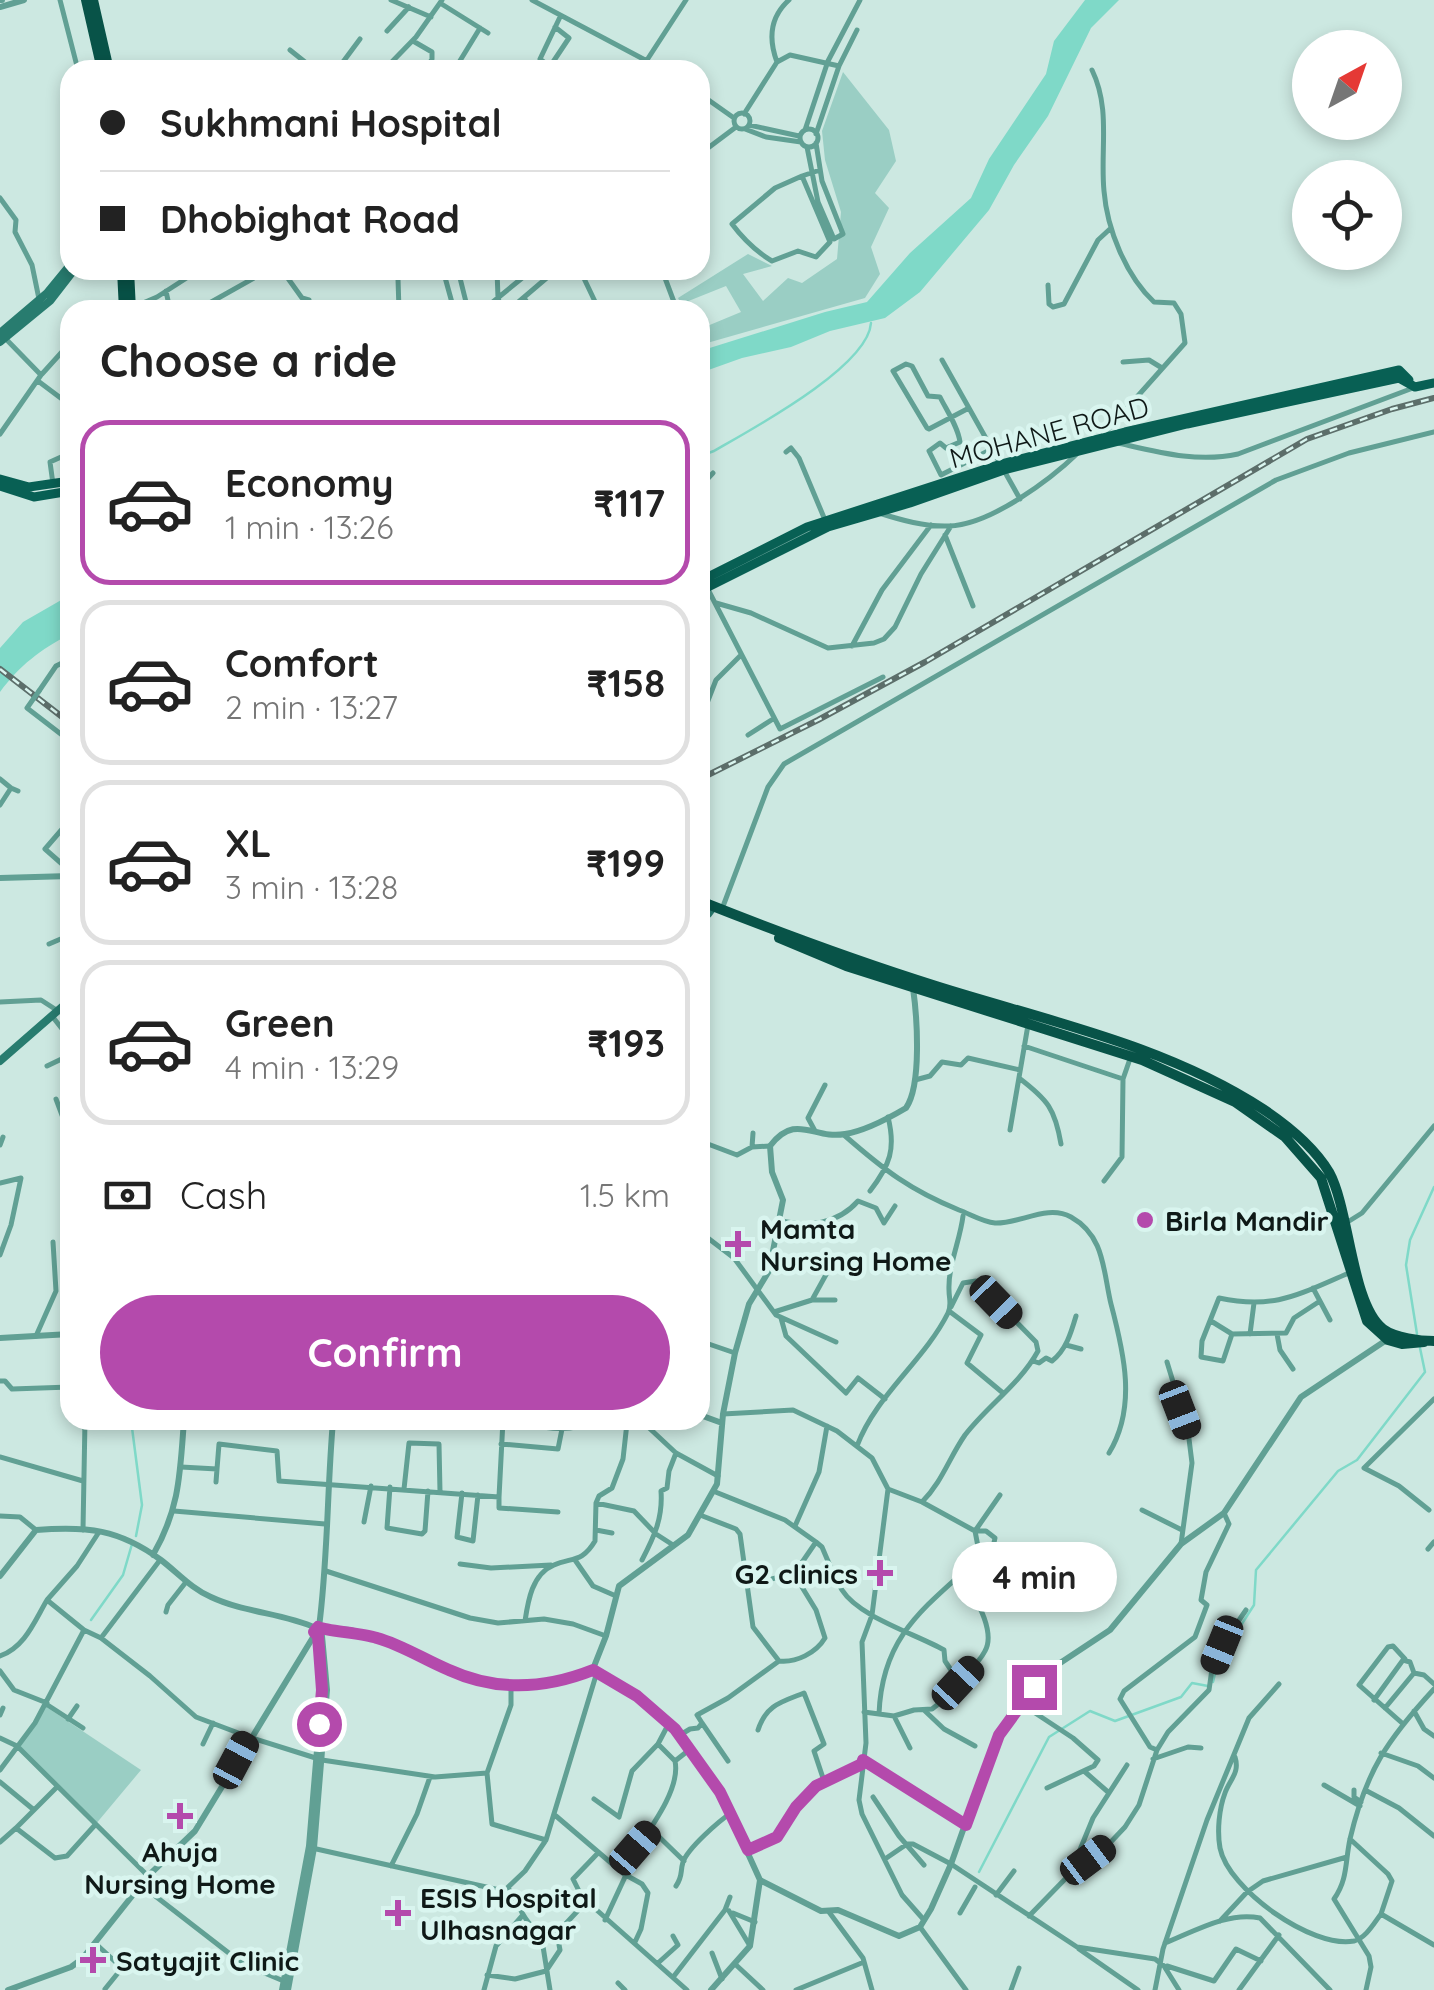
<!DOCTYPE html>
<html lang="en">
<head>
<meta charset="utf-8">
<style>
	body { margin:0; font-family:Quicksand,sans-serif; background:#f6f6f6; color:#222; height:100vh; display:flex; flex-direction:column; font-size:38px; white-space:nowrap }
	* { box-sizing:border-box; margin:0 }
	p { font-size:32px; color:#767676 }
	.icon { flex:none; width:55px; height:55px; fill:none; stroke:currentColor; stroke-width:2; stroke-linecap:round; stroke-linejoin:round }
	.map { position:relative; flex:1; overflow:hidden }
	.sheet { position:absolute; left:60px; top:300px; width:650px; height:1130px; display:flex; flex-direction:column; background:#fff; border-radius:30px; box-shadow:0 5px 15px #0003 }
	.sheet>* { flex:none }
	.guide { position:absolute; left:60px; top:60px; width:650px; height:220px; border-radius:30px; box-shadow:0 5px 15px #0003; display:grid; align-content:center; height:220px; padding:0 40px; background:#fff }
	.needle { width:65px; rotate:40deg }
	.buttons { position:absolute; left:1292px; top:30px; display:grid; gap:20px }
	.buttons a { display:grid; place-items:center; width:110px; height:110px; border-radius:50%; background:#fff; box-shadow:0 5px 15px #0003; font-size:50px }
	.end { position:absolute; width:45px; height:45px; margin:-22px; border:12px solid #b44aac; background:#fff; box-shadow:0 0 0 5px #fff }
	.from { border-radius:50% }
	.bubble { position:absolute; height:70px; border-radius:35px; background:#fff; box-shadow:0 5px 15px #0003; font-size:32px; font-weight:700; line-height:70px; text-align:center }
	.car { position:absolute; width:30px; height:60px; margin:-30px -15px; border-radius:12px; box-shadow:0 0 8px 2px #0007; background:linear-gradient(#222 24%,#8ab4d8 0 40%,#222 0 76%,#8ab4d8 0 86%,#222 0) }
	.guide b { display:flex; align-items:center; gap:35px; height:95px; font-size:38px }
	.guide b+b { border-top:2px solid #e0e0e0 }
	.guide i { width:25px; height:25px; background:#222 }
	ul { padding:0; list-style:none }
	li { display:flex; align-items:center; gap:30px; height:165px; margin:0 20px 15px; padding:0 20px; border:5px solid #e0e0e0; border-radius:30px }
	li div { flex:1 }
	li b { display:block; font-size:38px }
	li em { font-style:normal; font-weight:700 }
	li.active { border-color:#b44aac }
	li>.icon { width:90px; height:90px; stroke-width:1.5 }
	h2 { padding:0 40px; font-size:45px; line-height:120px }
	.pay { display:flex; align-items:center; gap:25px; height:110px; padding:0 40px; font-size:38px }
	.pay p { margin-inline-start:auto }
	.action { display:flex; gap:20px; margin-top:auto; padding:20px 40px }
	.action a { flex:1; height:115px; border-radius:60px; background:#b44aac; color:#fff; font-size:40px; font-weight:700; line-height:115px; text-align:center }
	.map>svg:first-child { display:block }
	.green { fill:#9acec4 }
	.water { fill:#7fd9c8 }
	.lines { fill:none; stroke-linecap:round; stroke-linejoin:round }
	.stream { stroke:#7fd9c8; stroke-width:2.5 }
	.minor { stroke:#61a094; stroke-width:5 }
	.tertiary { stroke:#61a094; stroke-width:6 }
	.secondary { stroke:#287c6f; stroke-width:8 }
	.primary { stroke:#086054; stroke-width:9 }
	.trunk { stroke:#085348; stroke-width:10 }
	.rail-casing { stroke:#5c6e6a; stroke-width:6 }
	.rail { stroke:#d9f5ef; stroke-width:2.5; stroke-dasharray:8; stroke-linecap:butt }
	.minor-bridge { stroke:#61a094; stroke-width:5 }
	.route { stroke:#b44aac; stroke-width:12 }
	.poi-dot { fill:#b44aac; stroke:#d9f5ef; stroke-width:4 }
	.labels { text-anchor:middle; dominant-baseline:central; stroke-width:9; stroke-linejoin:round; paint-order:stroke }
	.street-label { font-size:28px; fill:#0f1917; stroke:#d9f5ef }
	.poi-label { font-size:28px; font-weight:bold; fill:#0f1917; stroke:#d9f5ef; text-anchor:start }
</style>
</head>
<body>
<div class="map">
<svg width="1434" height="1990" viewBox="0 0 1434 1990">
	<rect width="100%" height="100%" fill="#cce8e1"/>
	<path class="green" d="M843 72 889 130 896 161 875 193 889 208 871 247 880 274 865 298 700 345V329L741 312 726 286 681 304 678 298 748 254 772 266 743 274 763 301 788 278 802 283 837 259 841 212 825 160 822 131Z
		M45 1706 141 1770 95 1825 17 1746Z"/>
	<path class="water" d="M1085 0H1119L1091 28 1048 116 1014 165 989 210 920 292 885 318 830 331 791 347 742 358 700 373V351L825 312 867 302 910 253 971 198 989 159 1046 74 1054 41Z
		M63 599 70 600V634C40 650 20 665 0 692V648L23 622Z"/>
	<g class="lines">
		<path class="stream" d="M700 456 714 451C752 429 868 367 871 323
			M1417 1334 1406 1265 1410 1240 1434 1187
			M131 1420 142 1505 136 1536
			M91 1620 123 1575 132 1544
			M1213 1682 1218 1661 1254 1605 1256 1570 1338 1471 1357 1460 1425 1372 1420 1348
			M979 1872 1049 1737 1090 1711 1115 1721 1181 1697 1192 1683 1208 1686"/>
		<path class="minor" d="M60 0 78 70
			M391 0 431 17
			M532 0 664 70
			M440 3 488 33
			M387 31 409 7
			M413 41 432 52V59L426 70
			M290 50 315 70
			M647 60 686 0
			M777 62 790 55 839 66
			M458 64 480 28
			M551 65 569 38 555 27
			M337 70 360 39
			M384 70 416 37 442 0
			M554 70 540 59 560 17
			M1092 70C1111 109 1100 150 1104 191 1107 229 1126 276 1154 302L1174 303 1181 314 1185 343 1103 435
			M700 94 734 118
			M734 121a8 8 0 1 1 16 0a8 8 0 1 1-16 0Z
			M744 114 777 62C768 38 770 17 789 0
			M749 125 799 136
			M745 129 766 137 801 142
			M800 138a9 9 0 1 1 18 0a9 9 0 1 1-18 0Z
			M805 130 828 61 860 0
			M816 134 839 66 857 30
			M807 147 818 202 834 239 843 234 822 181 816 143
			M700 154 736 127
			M802 176 775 188 732 224C744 240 757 252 772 261L798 251 816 257 830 242 802 176 820 170
			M0 198 16 220 15 232 32 265 39 299
			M68 213 70 216
			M282 270 302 298 309 300
			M443 270 454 310
			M458 270 468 310
			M497 270 498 298 502 310
			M580 270 599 310
			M662 270 677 310
			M1048 285 1049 304 1053 307 1064 304 1098 240 1111 228
			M166 291 170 310
			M524 298 532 310
			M129 309 157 297 199 270
			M197 310 268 270
			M399 310 398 279 402 270
			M483 310 532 270
			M509 310 556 270
			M942 360 1020 499
			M1123 362 1149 360 1162 368
			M42 374 70 343
			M38 381 70 405
			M969 408 929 429 927 428 893 371 906 364 912 366 928 396 940 397C947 411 958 427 960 442L946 448 940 443 929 451 941 475 992 449
			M0 434 41 375 3 336
			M1118 443C1158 452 1197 463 1238 454L1413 388
			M786 452 791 448 799 458 825 520
			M53 484 50 462 70 453
			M700 487 713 473
			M879 513C901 520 925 527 949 526 990 525 1050 480 1079 452
			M945 535 973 606
			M700 574 780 729 883 677
			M716 603 751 613 828 648 874 643 884 639 895 627 921 574 951 526
			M852 646 882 590 931 525
			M39 691 56 666 70 659
			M34 698 27 708 66 738 70 753
			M700 721 716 680 741 655
			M748 735 773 719
			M0 779 11 788
			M0 805 11 788 18 791
			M70 820 45 849 70 871
			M722 909 768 787 784 764 1276 480 1349 453 1434 432
			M49 944 63 938 70 946
			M0 1002 41 1000 58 1011
			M52 1016 70 1039
			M1024 1046 1123 1079
			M47 1066 70 1055
			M1019 1078C1048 1100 1055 1109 1061 1144
			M915 1080 930 1076 942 1062 961 1065 968 1058 1020 1070
			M56 1099 65 1123 70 1188
			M1010 1130 1028 1025
			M815 1131 808 1118 825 1085
			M844 1135C884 1170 910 1190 959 1210 970 1214 983 1222 995 1223 1020 1224 1047 1204 1071 1217 1105 1236 1103 1271 1111 1304 1124 1353 1137 1407 1109 1453
			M700 1141 737 1155 752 1147 770 1146
			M0 1145 3 1137
			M752 1147 753 1133
			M1104 1181 1122 1157 1123 1079 1131 1056
			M0 1183 21 1178 11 1225 0 1255
			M870 1191C890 1165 896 1149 888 1117
			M779 1220C807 1228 838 1224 858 1201L876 1208 884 1223 895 1206
			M1346 1223 1362 1213 1434 1126
			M700 1232 734 1258 776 1315 836 1342
			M1313 1288 1330 1320
			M812 1300H835
			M1320 1301 1294 1318 1286 1333 1232 1334 1223 1361 1201 1357 1202 1341 1219 1298C1275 1310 1299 1294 1349 1273
			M949 1311 981 1335 967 1363 1003 1393
			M774 1312 812 1300 828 1271
			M781 1318 786 1336 846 1393 858 1378 885 1399
			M1211 1321 1232 1334
			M1250 1334 1254 1303
			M1277 1334 1280 1350 1293 1369
			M36 1336 56 1291 53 1242
			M700 1341 735 1353
			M1066 1345 1081 1349
			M1033 1361 1039 1363 1046 1358 1052 1361C1066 1350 1071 1333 1076 1316
			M1167 1362 1188 1431 1192 1463 1181 1544
			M0 1381H5L12 1389 70 1387
			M723 1414 793 1410 837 1431 872 1458 888 1489 872 1615 862 1642 866 1743 859 1800 862 1814 902 1895 924 1920
			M502 1421C530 1424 569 1437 592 1420
			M647 1426 676 1453 718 1476
			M501 1444 558 1449 562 1429
			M857 1446C876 1395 924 1361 948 1313 952 1305 949 1299 949 1290 948 1265 960 1241 963 1216
			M0 1457 83 1481
			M181 1467 217 1469 219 1444 277 1451 279 1481 499 1497 503 1420
			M216 1482 217 1469
			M390 1487 387 1528 422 1534 425 1531 428 1491
			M404 1489 409 1443 439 1444 440 1492
			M888 1489 922 1502C942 1482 949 1458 965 1435 987 1406 1020 1384 1038 1351L1036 1342 976 1281 963 1283 951 1307
			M462 1493 457 1537 473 1541 478 1495
			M499 1497V1508L558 1512
			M922 1502 975 1531 980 1557
			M596 1503 634 1511 656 1534 673 1545
			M1142 1510 1182 1530
			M1429 1510 1399 1486 1364 1468 1434 1399
			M174 1511 325 1524
			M700 1515 736 1529 740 1534 753 1627 779 1661
			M0 1516 20 1517 36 1530
			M364 1522 371 1486
			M795 1526 819 1472 827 1426
			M83 1530 85 1420
			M596 1530 612 1533
			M816 1542 822 1547C828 1561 834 1577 842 1590 859 1617 916 1634 944 1650L945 1661 957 1679 950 1695 932 1709 914 1710 894 1716 864 1712
			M1428 1549 1434 1542
			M985 1556 993 1547 995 1538 986 1531H975L1000 1495
			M575 1560 593 1586 616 1596
			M642 1560C654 1537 663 1518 661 1491L667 1488 669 1471 676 1453
			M460 1564 491 1568 551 1565
			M326 1571 470 1618 498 1623 544 1619 573 1624 606 1636
			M748 1584 794 1574
			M166 1612 168 1605 186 1582
			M525 1621C528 1601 532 1574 554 1565 572 1557 582 1563 595 1541L596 1503 599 1496 612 1488 623 1459 627 1423
			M84 1630 101 1638 150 1676 196 1717 249 1737 322 1760 435 1777 487 1773 492 1824 546 1840
			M101 1638 160 1560
			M0 1656C25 1647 34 1622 47 1600
			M0 1671 14 1690 47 1703
			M958 1683C967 1673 979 1663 985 1651 997 1630 972 1593 962 1574
			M1374 1700 1403 1660 1410 1662 1414 1673
			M1020 1703 1073 1738 1098 1760 1094 1766 1047 1788
			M46 1704 83 1728
			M1385 1708 1414 1673 1424 1675 1434 1684
			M925 1711 944 1729 975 1746
			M1414 1711 1424 1729 1434 1736
			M879 1714C882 1634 926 1607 980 1557L985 1556 1013 1575
			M0 1715 3 1708
			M894 1716 910 1748
			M68 1719 77 1706
			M702 1723 728 1761
			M1402 1723 1359 1685 1388 1647 1393 1646 1405 1659
			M758 1730C766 1705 781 1702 804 1693L824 1744 814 1751 824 1781
			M680 1735 690 1729 698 1728 702 1723 697 1715 728 1698 779 1661C796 1663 816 1653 825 1638L816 1610 794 1574 816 1542 785 1520 713 1491
			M0 1738 17 1746 148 1876
			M203 1744 213 1723
			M1157 1750 1150 1747 1120 1699 1124 1691 1195 1637 1207 1605 1201 1600 1206 1572 1229 1524 1224 1513
			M1381 1753 1418 1766 1434 1778
			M1235 1757C1240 1773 1230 1779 1225 1793 1219 1809 1217 1831 1220 1848 1228 1889 1312 1949 1354 1941 1366 1938 1374 1923 1381 1914L1434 1945
			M1153 1759 1188 1747 1201 1748
			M863 1760 966 1825
			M675 1761 689 1750
			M0 1770 35 1723 84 1630 47 1600 77 1566 99 1532
			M1084 1771 1108 1792
			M487 1773 511 1705V1684
			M0 1782 34 1810
			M1324 1785 1360 1806
			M1354 1790V1797L1361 1802
			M1365 1790 1399 1808 1434 1836
			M873 1797 899 1836 924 1865
			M594 1799 619 1817 632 1771 658 1744 669 1723
			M556 1816 624 1874 642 1884 648 1893 641 1929 635 1942
			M16 1828 56 1788
			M651 1829 684 1861
			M1350 1839 1388 1874 1392 1881 1381 1914
			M0 1842 16 1828 55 1858 67 1856 95 1825
			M312 1848 504 1891 525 1871 546 1840 597 1672
			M749 1850C792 1833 781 1818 811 1790 825 1777 845 1772 862 1765
			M598 1853 573 1879 582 1897 687 1990
			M885 1859 907 1844H913L951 1864 1077 1947 1155 1959 1164 1966 1179 1990
			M391 1866 417 1814 430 1777
			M622 1872C638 1843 682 1794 675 1761L658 1744
			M1070 1874 1107 1846 1125 1827 1139 1805 1157 1750 1168 1732 1209 1690 1212 1669 1222 1645 1246 1610
			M141 1885 243 1964 286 1982
			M676 1886C683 1876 680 1872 683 1862 688 1848 719 1821 731 1813
			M508 1888C524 1910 524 1935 557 1933L586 1902
			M996 1895 1014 1871
			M729 1911 750 1946
			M829 1912 863 1958 872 1990
			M733 1913 755 1922
			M960 1913 975 1887
			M1029 1916 1070 1874 1093 1818 1127 1765
			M605 1920 625 1877
			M1220 1921 1247 1892 1263 1881 1347 1857
			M920 1927 966 1990
			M541 1934 550 1990
			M95 1943 122 1968 105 1989
			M1165 1943C1193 1932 1228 1911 1260 1918L1330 1990
			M1079 1949 1138 1990
			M712 1953 722 1979
			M658 1963 678 1945 673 1936
			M735 1964 763 1990
			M1167 1966 1214 1981 1236 1949 1261 1961
			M487 1975 515 1979 546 1971 560 1950 557 1934
			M674 1976 725 1910 730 1897
			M618 1983 625 1990
			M484 1990 496 1946 522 1916
			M796 1990 864 1962
			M1011 1990 1019 1968
			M1155 1990 1163 1949 1207 1820 1249 1718 1279 1684
			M1239 1990 1279 1935
			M1366 1990 1371 1967 1369 1956 1334 1899C1348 1879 1345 1862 1350 1839 1366 1771 1387 1740 1434 1689"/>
		<path class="tertiary" d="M0 0H2
			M0 7 24 0
			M0 878 70 876
			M0 1338 70 1334
			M700 1415 722 1423
			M624 1420 647 1426 660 1420
			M153 1555C180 1508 180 1473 184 1420
			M0 1576 36 1530C87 1526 119 1529 161 1560 178 1573 192 1589 211 1597 245 1613 283 1613 316 1628
			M319 1627C328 1559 327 1490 333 1421
			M324 1630C352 1625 381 1639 406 1650 473 1682 520 1699 593 1669
			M593 1669 606 1636 619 1586 688 1535 717 1484 723 1414 735 1353 749 1304 769 1271 783 1200 772 1172 770 1146C796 1112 814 1140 845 1134 865 1131 889 1118 906 1108 922 1085 917 1016 913 988
			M593 1669 637 1695 675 1729 720 1792 760 1880 750 1946 711 1990
			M760 1880 821 1911 838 1910 899 1936 920 1927 931 1909 951 1864 990 1754 1020 1703 1048 1671 1110 1630 1181 1544 1224 1513 1301 1397 1388 1339
			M8 1990 71 1967 82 1959 148 1876 195 1831 315 1634
			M282 1990 309 1846 322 1690 318 1636
			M288 1990 314 1848 327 1690 322 1636"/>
		<path class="secondary" d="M0 333 47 293 70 265
			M0 342 50 301 74 270
			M700 913 708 914 711 910
			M0 1061 70 1000"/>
		<path class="primary" d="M0 479 29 487 70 481
			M0 486 34 497 70 491
			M700 581 807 527 1001 464 1125 432 1399 370 1409 380
			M700 591 828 527 910 503 1004 470 1187 424 1399 378 1415 387 1434 383"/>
		<path class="trunk" d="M86 0 102 70
			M93 0 109 70
			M122 270 124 310
			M129 270 131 310
			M700 901C778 932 856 961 936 986 1047 1021 1165 1045 1263 1109 1287 1125 1314 1147 1329 1172 1350 1210 1351 1304 1383 1329 1395 1338 1421 1341 1434 1341
			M779 938 846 966 1142 1060 1235 1102 1285 1137 1321 1178 1367 1321 1388 1340 1402 1344 1424 1342"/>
		<defs>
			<path id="rail" d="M0 669 70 723
				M700 779 818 720 925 662 1307 439 1392 409 1434 398"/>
		</defs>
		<use href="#rail" class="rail-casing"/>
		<use href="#rail" class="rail"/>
		<path class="minor-bridge" d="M34 698 39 691"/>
	</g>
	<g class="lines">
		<path class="route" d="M319 1724 322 1690 318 1636 314 1632 318 1627C325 1631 362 1633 377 1638 402 1645 425 1660 449 1670 497 1692 545 1689 593 1670L637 1696 675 1729 720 1792 748 1850 777 1837 796 1807 816 1786 862 1764 863 1760 966 1825 999 1735 1034 1687"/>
	</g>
	<g class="poi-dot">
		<circle cx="1145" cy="1220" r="10"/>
		<path d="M733 1229h10v10h10v10h-10v10h-10v-10h-10v-10h10z"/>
		<path d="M875 1558h10v10h10v10h-10v10h-10v-10h-10v-10h10z"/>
		<path d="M175 1801h10v10h10v10h-10v10h-10v-10h-10v-10h10z"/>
		<path d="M393 1898h10v10h10v10h-10v10h-10v-10h-10v-10h10z"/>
		<path d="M88 1945h10v10h10v10h-10v10h-10v-10h-10v-10h10z"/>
	</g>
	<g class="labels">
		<g class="street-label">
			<text transform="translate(1049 432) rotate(-15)">MOHANE ROAD</text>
		</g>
		<g class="poi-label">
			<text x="1165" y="1220">Birla Mandir</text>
			<text x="760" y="1228">Mamta<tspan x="760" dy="32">Nursing Home</tspan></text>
			<text x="858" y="1573" text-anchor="end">G2 clinics</text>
			<text x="180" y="1851" text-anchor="middle">Ahuja<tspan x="180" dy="32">Nursing Home</tspan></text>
			<text x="420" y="1897">ESIS Hospital<tspan x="420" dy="32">Ulhasnagar</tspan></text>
			<text x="116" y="1960">Satyajit Clinic</text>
		</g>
	</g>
</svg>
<div class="buttons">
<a><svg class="needle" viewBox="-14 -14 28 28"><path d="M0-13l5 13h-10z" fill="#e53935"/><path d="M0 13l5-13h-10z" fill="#767676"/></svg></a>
<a><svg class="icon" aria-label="locate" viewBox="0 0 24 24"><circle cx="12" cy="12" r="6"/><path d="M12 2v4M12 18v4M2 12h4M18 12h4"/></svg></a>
</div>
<i class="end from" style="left:319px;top:1724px"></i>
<i class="end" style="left:1034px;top:1687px"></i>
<div class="bubble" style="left:952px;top:1542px;width:165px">4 min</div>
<i class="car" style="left:996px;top:1302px;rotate:136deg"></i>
<i class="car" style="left:1180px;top:1410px;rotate:159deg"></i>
<i class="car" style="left:1222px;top:1645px;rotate:202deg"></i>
<i class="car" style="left:958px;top:1683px;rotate:43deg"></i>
<i class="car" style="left:236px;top:1760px;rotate:28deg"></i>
<i class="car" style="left:635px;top:1848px;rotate:41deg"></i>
<i class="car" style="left:1088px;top:1860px;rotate:53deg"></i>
<div class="guide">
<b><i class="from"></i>Sukhmani Hospital</b>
<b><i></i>Dhobighat Road</b>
</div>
<section class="sheet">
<h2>Choose a ride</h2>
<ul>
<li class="active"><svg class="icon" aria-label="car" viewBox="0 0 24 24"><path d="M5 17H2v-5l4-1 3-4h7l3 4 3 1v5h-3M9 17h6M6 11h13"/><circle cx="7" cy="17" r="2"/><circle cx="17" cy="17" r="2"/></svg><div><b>Economy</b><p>1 min · 13:26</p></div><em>₹117</em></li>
<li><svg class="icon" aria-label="car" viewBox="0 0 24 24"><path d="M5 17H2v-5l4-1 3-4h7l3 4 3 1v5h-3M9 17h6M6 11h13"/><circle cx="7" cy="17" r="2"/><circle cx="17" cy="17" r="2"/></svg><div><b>Comfort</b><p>2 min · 13:27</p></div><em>₹158</em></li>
<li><svg class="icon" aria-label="car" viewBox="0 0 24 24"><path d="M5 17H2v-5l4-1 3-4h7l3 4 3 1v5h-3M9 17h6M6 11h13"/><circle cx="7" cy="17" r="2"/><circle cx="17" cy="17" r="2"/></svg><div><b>XL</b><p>3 min · 13:28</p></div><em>₹199</em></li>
<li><svg class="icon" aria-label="car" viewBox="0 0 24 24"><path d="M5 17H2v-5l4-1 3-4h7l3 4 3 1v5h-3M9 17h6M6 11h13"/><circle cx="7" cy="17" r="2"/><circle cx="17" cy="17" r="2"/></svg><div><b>Green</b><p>4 min · 13:29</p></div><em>₹193</em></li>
</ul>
<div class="pay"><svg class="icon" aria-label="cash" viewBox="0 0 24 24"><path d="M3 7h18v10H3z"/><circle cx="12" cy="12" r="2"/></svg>Cash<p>1.5 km</p></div>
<div class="action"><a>Confirm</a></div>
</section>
</div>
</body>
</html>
